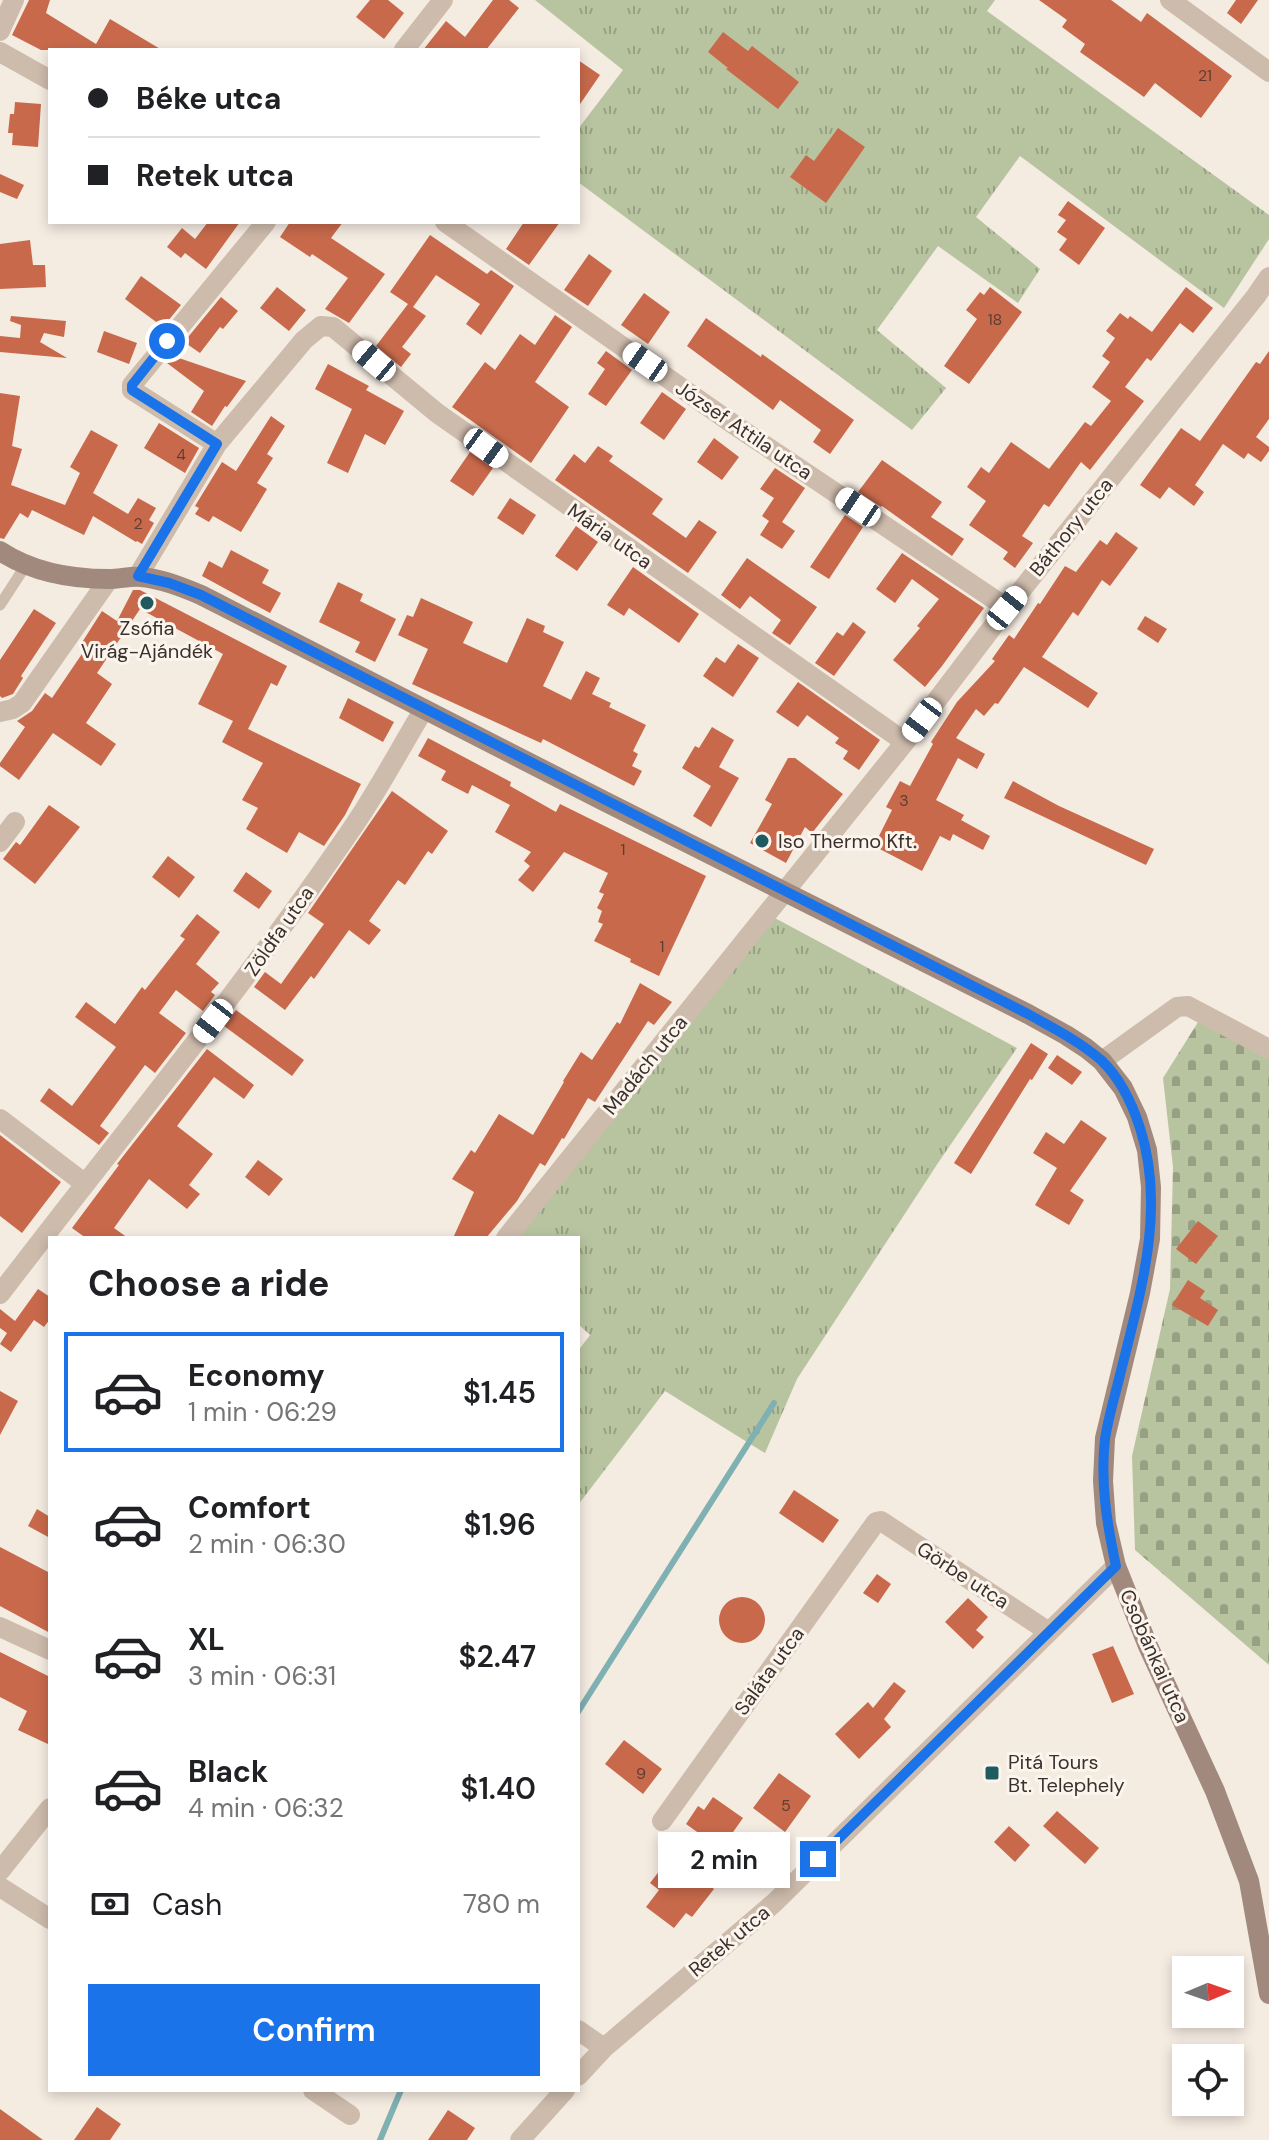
<!DOCTYPE html>
<html lang="en">
<head>
<meta charset="utf-8">
<style>
	body { margin:0; font-family:"DM Sans",sans-serif; background:#f2f2f2; color:#202124; height:100vh; display:flex; flex-direction:column; font-size:30px; white-space:nowrap }
	* { box-sizing:border-box; margin:0 }
	p { font-size:26px; color:#757577 }
	.icon { flex:none; width:44px; height:44px; fill:none; stroke:currentColor; stroke-width:2; stroke-linecap:round; stroke-linejoin:round }
	.map { position:relative; flex:1; overflow:hidden }
	.side { position:absolute; left:48px; top:1236px; width:532px; height:856px; display:flex; flex-direction:column; background:#fff; border-radius:0px; box-shadow:0 4px 12px #0003 }
	.side>* { flex:none }
	.banner { position:absolute; left:48px; top:48px; width:532px; height:176px; border-radius:0px; box-shadow:0 4px 12px #0003; display:grid; align-content:center; height:176px; padding:0 40px; background:#fff }
	.needle { width:52px; rotate:88deg }
	.controls { position:absolute; left:1172px; top:1956px; display:grid; gap:16px }
	.controls a { display:grid; place-items:center; width:72px; height:72px; border-radius:0px; background:#fff; box-shadow:0 4px 12px #0003; font-size:40px }
	.end { position:absolute; width:36px; height:36px; margin:-18px; border:10px solid #1a73e8; background:#fff; box-shadow:0 0 0 4px #fff }
	.from { border-radius:50% }
	.bubble { position:absolute; height:56px; border-radius:0px; background:#fff; box-shadow:0 4px 12px #0003; font-size:26px; font-weight:600; line-height:56px; text-align:center }
	.car { position:absolute; width:24px; height:48px; margin:-24px -12px; border-radius:10px; box-shadow:0 0 6px 2px #0007; background:linear-gradient(#fff 24%,#345 0 40%,#fff 0 76%,#345 0 86%,#fff 0) }
	.banner b { display:flex; align-items:center; gap:28px; height:76px; font-size:30px }
	.banner b+b { border-top:2px solid #e0e0e0 }
	.banner i { width:20px; height:20px; background:#202124 }
	ul { padding:0; list-style:none }
	li { display:flex; align-items:center; gap:24px; height:120px; margin:0 16px 12px; padding:0 24px; border:4px solid transparent; border-radius:0px }
	li div { flex:1 }
	li b { display:block; font-size:30px }
	li em { font-style:normal; font-weight:600 }
	li.selected { border-color:#1a73e8 }
	li>.icon { width:72px; height:72px; stroke-width:1.5 }
	h2 { padding:0 40px; font-size:36px; line-height:96px }
	.pay { display:flex; align-items:center; gap:20px; height:88px; padding:0 40px; font-size:30px }
	.pay p { margin-inline-start:auto }
	.action { display:flex; gap:16px; margin-top:auto; padding:16px 40px }
	.action a { flex:1; height:92px; border-radius:0px; background:#1a73e8; color:#fff; font-size:32px; font-weight:600; line-height:92px; text-align:center }
	.map>svg:first-child { display:block }
	.grass { fill:url(#grass-tufts) }
	.cemetery { fill:url(#cemetery-stones) }
	.lines { fill:none; stroke-linecap:round; stroke-linejoin:round }
	.stream { stroke:#7fb0b2; stroke-width:6 }
	.building { fill:#c8694b }
	.service { stroke:#cdbbac; stroke-width:11 }
	.minor { stroke:#cdbbac; stroke-width:20 }
	.secondary { stroke:#a18a7d; stroke-width:20 }
	.route { stroke:#1a73e8; stroke-width:10 }
	.poi-dot { fill:#1f5a5e; stroke:#fbf5ee; stroke-width:3 }
	.labels { text-anchor:middle; dominant-baseline:central; stroke-width:6; stroke-linejoin:round; paint-order:stroke }
	.number-label { font-size:16px; fill:#5e3e33 }
	.street-label { font-size:20px; fill:#3b302b; stroke:#fbf5ee }
	.poi-label { font-size:20px; fill:#3b302b; stroke:#fbf5ee; text-anchor:start }
</style>
</head>
<body>
<div class="map">
<svg width="1269" height="2140" viewBox="0 0 1269 2140">
	<defs>
		<pattern id="grass-tufts" width="24" height="20" patternUnits="userSpaceOnUse" patternTransform="scale(2)"><rect width="24" height="20" fill="#b8c4a0"/><path d="M3 7l-1-3M5 7V3M7 7l1-3M15 17l-1-3M17 17v-4M19 17l1-3" fill="none" stroke="#97a083"/></pattern>
		<pattern id="cemetery-stones" width="16" height="16" patternUnits="userSpaceOnUse" patternTransform="scale(2)"><rect width="16" height="16" fill="#b8c4a0"/><path d="M2 7V4a2 2 0 0 1 4 0v3zM10 15v-3a2 2 0 0 1 4 0v3z" fill="#97a083"/></pattern>
	</defs>
	<rect width="100%" height="100%" fill="#f4ebe1"/>
	<path class="grass" d="M535 0H995L987 11 1269 215V239L1224 308 1020 156 976 217 1040 269 1018 303 938 246 877 330 946 388 912 430 578 182V129L623 70Z
		M773 917 1017 1048 938 1163 797 1379 765 1453 665 1391 578 1505V1351L590 1335 578 1324V1238H516Z"/>
	<path class="cemetery" d="M1200 1019 1269 1055V1665L1135 1550 1132 1456 1170 1289 1173 1167 1163 1078Z"/>
	<g class="lines">
		<path class="stream" d="M578 1712 774 1403
			M380 2140 401 2090"/>
	</g>
	<path class="building" d="M29 0H50L46 13 96 44 110 19 162 50H41L12 35Z
		M370 0H388L404 13 384 39 356 17Z
		M493 0H509L519 8 486 50H423L446 21 465 37Z
		M1039 0H1111L1141 22 1147 13 1232 76 1201 118 1155 83 1144 97 1080 52 1085 44 1062 27 1067 20Z
		M1236 0H1258L1241 24 1227 13Z
		M723 32 748 51 752 46 799 82 778 109 726 69 728 68 708 52Z
		M578 60 600 75 578 107Z
		M15 102 41 104 38 147 12 145 13 133H8L10 114H14Z
		M838 128 865 147 826 203 790 177 806 155 814 161Z
		M0 174 24 185 17 199 0 192Z
		M1068 201 1105 228 1079 265 1059 250 1067 239 1057 232 1066 220 1058 215Z
		M208 222H240L206 269 185 253 181 258 167 247 182 228 195 239Z
		M290 222H343L331 238 385 274 349 323 325 309 348 278 312 254 310 257 280 237Z
		M524 222H560L529 265 506 249Z
		M430 235 487 274 491 270 514 286 481 335 466 324 480 304 436 275 413 307 426 316 402 347 411 354 401 367 376 346 408 304 390 292Z
		M30 240 33 265H45L46 287 0 289V244Z
		M589 254 612 271 588 306 564 290Z
		M141 276 181 305 163 327 125 299Z
		M277 287 306 310 289 331 260 308Z
		M990 287 1022 312 969 384 944 366 977 319 966 310 980 292 984 295Z
		M1186 287 1213 308 1193 333 1180 323 1151 361 1147 358 1125 387 1144 401 1090 470 1081 462 1049 507 1044 504 1022 536 1033 543 1015 568 1003 559 1008 552 969 525 986 501 967 487 981 467 989 473 1011 442 1049 469 1085 422 1091 426 1111 401 1092 387 1110 362 1102 356 1115 338 1106 331 1120 313 1128 319 1130 316 1152 332Z
		M644 293 670 312 648 344 621 325Z
		M221 297 238 311 223 329 220 327 200 353 184 342Z
		M555 315 572 327 535 382 569 407 531 463 452 407 485 362 495 370 520 334 535 345Z
		M11 316 66 321 64 337 44 333 40 342 67 358 0 352V336L20 338 21 325 10 321Z
		M706 318 761 357 762 354 854 420 830 454 813 442 821 430 780 400 773 410 687 346Z
		M104 331 137 343 129 364 97 352Z
		M606 351 632 370 606 406 588 394 605 369 597 363Z
		M1269 351V419L1256 437 1269 447V451L1261 462 1248 453 1244 459 1223 444 1195 485 1204 492 1194 506 1169 487 1160 499 1140 485 1181 428 1200 441 1256 362 1260 364Z
		M173 356 246 381 227 407 225 406 212 426 191 412 204 391 167 363Z
		M328 364 369 386 366 390 404 411 385 445 365 434 348 473 327 463 352 409 315 389Z
		M662 392 686 409 664 440 640 423Z
		M0 393 20 396 12 446 22 449 11 485 65 505 80 473 70 467 91 430 118 445 93 493 128 514 138 498 156 508 149 520 154 523 142 544 137 541 136 542 93 516 84 535 32 510 28 518 20 513 4 539 0 538Z
		M271 416 285 426 267 454 273 458 257 483 267 489 241 532 213 516 209 522 195 514 199 508 195 506 222 462 236 471Z
		M159 423 199 448 185 473 144 448Z
		M714 438 739 457 722 480 697 462Z
		M598 446 613 456 609 461 663 499 652 514 686 538 699 520 717 532 688 573 555 480 574 454 585 463Z
		M470 452 493 468 473 496 450 481Z
		M882 460 942 502 931 517 964 539 952 556 882 506 881 507 858 492Z
		M775 468 805 488 782 522 795 531 782 549 760 535 769 521 762 516 774 498 760 489Z
		M510 498 536 515 523 535 497 518Z
		M845 515 863 527 829 579 810 567Z
		M576 526 598 542 577 571 555 556Z
		M1116 532 1138 548 1110 586 1102 580 1078 616 1073 612 1042 657 1098 693 1088 708 1024 667 998 704 995 703 984 716 976 709 956 738 985 754 977 769 958 758 936 800 964 815 961 820 990 836 983 850 953 834 950 841 940 836 922 871 874 846 892 810 886 807 900 781 910 786 933 744 931 742 957 702 995 661 992 659 1009 635 1014 639 1038 603 1040 604 1065 566 1076 572 1100 540 1107 545Z
		M231 550 269 570 262 583 281 593 270 613 202 576 209 561 222 568Z
		M902 553 984 608 942 666 925 687 893 660 920 628 917 626 939 599 912 579 895 603 876 589Z
		M747 558 817 607 790 645 772 633 781 620 750 596 740 609 721 595Z
		M633 567 699 614 679 643 629 608 624 616 607 605Z
		M338 582 363 594 360 601 396 619 375 662 355 652 360 642 319 622Z
		M133 590H140L287 666 277 686 271 683 248 729 361 784 345 815 324 846 299 832 287 853 246 829 258 808 242 800 263 763 222 742 233 721 198 704 223 654 140 609 97 673 112 684 86 723 116 744 101 766 53 733 19 780 0 766V763L25 727 17 721 32 711 45 693 52 698 86 648 81 644 102 611 117 621Z
		M421 598 473 622 463 643 507 663 527 618 545 626 543 632 564 642 543 686 571 700 586 671 600 678 592 694 611 703 609 707 646 725 633 751 638 754 632 766 642 771 634 786 543 739 541 743 412 684 428 649 398 635 407 615 413 617Z
		M34 609 56 623 21 676 23 678 13 694 2 698 0 696V660Z
		M1145 616 1167 629 1158 643 1137 629Z
		M853 622 866 632 834 676 815 663 837 632 843 636Z
		M738 644 759 658 733 697 703 676 716 657 725 663Z
		M798 682 880 740 859 770 843 759 848 751 835 743 839 738 807 715 798 727 776 712Z
		M348 698 394 722 383 742 339 718Z
		M712 727 734 740 719 767 739 778 711 827 693 816 711 786 682 768 695 746 699 748Z
		M428 738 511 782 510 786 556 812 560 804 706 876 659 976 630 962 631 959 594 941 603 924 598 922 602 911 597 908 604 894 599 892 608 873 564 852 533 892 518 880 530 866 524 861 531 852 495 832 510 805 472 785 468 794 441 780 446 771 418 756Z
		M788 758H795L843 794 812 833 805 827 786 863 750 843 772 804 765 800Z
		M1013 781 1059 806 1154 849 1146 865 1004 798Z
		M392 791 448 831 432 854 428 851 405 885 398 880 369 921 381 930 369 945 349 930 314 979 311 976 285 1010 254 987 265 972 281 984 324 924 308 913Z
		M49 805 80 827 35 884 3 859 16 842 20 845Z
		M168 856 195 877 179 898 152 877Z
		M246 872 272 891 259 909 233 891Z
		M197 914 220 932 196 964 219 983 211 992 215 995 203 1011 176 990 159 1013 186 1033 155 1073 145 1065 100 1126 109 1133 99 1145 40 1101 49 1088 72 1106 116 1047 75 1017 86 1002 115 1024 142 987 145 990 185 939 180 936Z
		M640 983 672 1002 654 1025 648 1021 595 1102 588 1098 564 1139 562 1138 545 1166 540 1163 517 1201 486 1238H453L474 1192 452 1179 471 1150 475 1153 499 1114 533 1135 564 1082 563 1081 581 1052 592 1060 617 1022 620 1024Z
		M236 1010 304 1060 292 1076 224 1026Z
		M1031 1043 1048 1054 1032 1080 1030 1079 971 1174 954 1163Z
		M207 1049 254 1085 244 1099 214 1077 177 1126 213 1154 189 1185 200 1194 187 1209 149 1179 114 1228 128 1238H86L72 1228 119 1165 117 1164Z
		M1057 1055 1082 1072 1072 1085 1048 1068Z
		M1081 1120 1107 1138 1070 1191 1084 1200 1069 1225 1035 1205 1057 1168 1033 1153 1046 1132 1064 1144Z
		M0 1135 61 1182 22 1233 0 1216Z
		M258 1160 283 1179 269 1196 245 1177Z
		M1198 1221 1218 1236 1196 1264 1176 1249Z
		M1188 1280 1205 1291 1200 1298 1218 1310 1208 1326 1172 1305Z
		M38 1289 50 1297V1319L44 1327 34 1320 11 1352 0 1344 7 1333 0 1328V1309L15 1321Z
		M0 1391 18 1401 0 1435Z
		M794 1490 839 1520 823 1543 779 1513Z
		M37 1509 50 1517V1538L28 1526Z
		M0 1547 50 1573V1633L0 1606Z
		M877 1574 891 1584 878 1603 863 1593Z
		M719 1620a23 23 0 1 1 46 0a23 23 0 1 1-46 0Z
		M968 1598 988 1617 976 1630 984 1637 973 1649 945 1622Z
		M1113 1646 1134 1694 1112 1703 1092 1654Z
		M0 1652 50 1677V1745L18 1730 27 1711 0 1697Z
		M894 1682 906 1691 884 1719 891 1727 859 1759 835 1734 868 1702 873 1708Z
		M624 1740 662 1769 643 1794 605 1764Z
		M779 1773 811 1796 785 1832 753 1808Z
		M713 1797 743 1818 721 1849 686 1824 698 1806 704 1810Z
		M1057 1811 1099 1848 1085 1864 1043 1826Z
		M1009 1826 1030 1845 1015 1862 994 1842Z
		M664 1865 682 1879 689 1869 714 1889 692 1917 686 1913 674 1928 646 1907 659 1890 650 1883Z
		M97 2107 121 2124 110 2140H74Z
		M0 2109 43 2140H0Z
		M448 2110 475 2128 467 2140H428Z"/>
	<g class="lines">
		<path class="service" d="M0 605 26 565"/>
		<path class="minor" d="M1170 0 1269 72
			M0 31 14 0
			M404 50 443 0
			M0 52 50 80
			M445 222 733 424 1007 608
			M217 444 132 390V385L266 222
			M138 576 217 444 304 340 321 326 333 327 437 413 905 742
			M0 712 13 709 22 703 109 579
			M0 842 15 822
			M1102 1061 1177 1007 1188 1006 1269 1049
			M0 1119 84 1183
			M506 1238 905 742 1007 608 1256 296 1269 277
			M0 1294C119 1138 245 986 355 824 380 787 401 747 424 709
			M0 1627 50 1650
			M662 1821 876 1522 881 1521 1049 1632
			M0 1871 50 1808
			M0 1887 50 1919
			M578 2030 604 2048
			M578 2076 604 2048 774 1903 1116 1566
			M313 2090 350 2115
			M520 2140 565 2090"/>
		<path class="secondary" d="M0 551C32 572 72 579 109 579 120 579 130 576 141 577 162 579 182 587 201 595L606 802 1028 1014 1066 1035 1086 1048 1102 1061 1123 1088 1137 1117 1147 1150 1151 1187 1150 1239 1140 1293 1105 1438 1103 1481 1106 1523 1116 1566 1148 1646 1215 1791 1249 1881 1269 1994"/>
	</g>
	<g class="lines">
		<path class="route" d="M167 341 132 385V390L217 444 138 576 169 583 201 595 1028 1014C1053 1028 1079 1041 1101 1060 1120 1078 1132 1103 1140 1128 1167 1211 1139 1297 1119 1379 1114 1399 1108 1419 1105 1439 1100 1482 1107 1524 1116 1566L818 1859"/>
	</g>
	<g class="poi-dot">
		<circle cx="147" cy="603" r="8"/>
		<circle cx="762" cy="841" r="8"/>
		<rect x="984" y="1765" width="16" height="16" rx="4"/>
	</g>
	<g class="labels">
		<g class="number-label">
			<text x="1205" y="75">21</text>
			<text x="995" y="319">18</text>
			<text x="181" y="454">4</text>
			<text x="138" y="523">2</text>
			<text x="904" y="800">3</text>
			<text x="623" y="849">1</text>
			<text x="662" y="946">1</text>
			<text x="641" y="1773">9</text>
			<text x="786" y="1805">5</text>
		</g>
		<g class="street-label">
			<text transform="translate(744 430) rotate(34)">József Attila utca</text>
			<text transform="translate(1071 527) rotate(-51)">Báthory utca</text>
			<text transform="translate(610 536) rotate(35)">Mária utca</text>
			<text transform="translate(279 931) rotate(-55)">Zöldfa utca</text>
			<text transform="translate(645 1065) rotate(-51)">Madách utca</text>
			<text transform="translate(963 1575) rotate(33)">Görbe utca</text>
			<text transform="translate(1155 1656) rotate(66)">Csobánkai utca</text>
			<text transform="translate(769 1671) rotate(-54)">Saláta utca</text>
			<text transform="translate(729 1941) rotate(-40)">Retek utca</text>
		</g>
		<g class="poi-label">
			<text x="147" y="628" text-anchor="middle">Zsófia<tspan x="147" dy="23">Virág-Ajándék</tspan></text>
			<text x="778" y="841">Iso Thermo Kft.</text>
			<text x="1008" y="1762">Pitá Tours<tspan x="1008" dy="23">Bt. Telephely</tspan></text>
		</g>
	</g>
</svg>
<div class="controls">
<a><svg class="needle" viewBox="-14 -14 28 28"><path d="M0-13l5 13h-10z" fill="#e53935"/><path d="M0 13l5-13h-10z" fill="#757577"/></svg></a>
<a><svg class="icon" aria-label="locate" viewBox="0 0 24 24"><circle cx="12" cy="12" r="6"/><path d="M12 2v4M12 18v4M2 12h4M18 12h4"/></svg></a>
</div>
<i class="end from" style="left:167px;top:341px"></i>
<i class="end" style="left:818px;top:1859px"></i>
<div class="bubble" style="left:658px;top:1832px;width:132px">2 min</div>
<i class="car" style="left:374px;top:361px;rotate:310deg"></i>
<i class="car" style="left:645px;top:362px;rotate:305deg"></i>
<i class="car" style="left:486px;top:448px;rotate:126deg"></i>
<i class="car" style="left:858px;top:507px;rotate:304deg"></i>
<i class="car" style="left:1007px;top:608px;rotate:39deg"></i>
<i class="car" style="left:922px;top:720px;rotate:217deg"></i>
<i class="car" style="left:213px;top:1021px;rotate:218deg"></i>
<div class="banner">
<b><i class="from"></i>Béke utca</b>
<b><i></i>Retek utca</b>
</div>
<section class="side">
<h2>Choose a ride</h2>
<ul>
<li class="selected"><svg class="icon" aria-label="car" viewBox="0 0 24 24"><path d="M5 17H2v-5l4-1 3-4h7l3 4 3 1v5h-3M9 17h6M6 11h13"/><circle cx="7" cy="17" r="2"/><circle cx="17" cy="17" r="2"/></svg><div><b>Economy</b><p>1 min · 06:29</p></div><em>$1.45</em></li>
<li><svg class="icon" aria-label="car" viewBox="0 0 24 24"><path d="M5 17H2v-5l4-1 3-4h7l3 4 3 1v5h-3M9 17h6M6 11h13"/><circle cx="7" cy="17" r="2"/><circle cx="17" cy="17" r="2"/></svg><div><b>Comfort</b><p>2 min · 06:30</p></div><em>$1.96</em></li>
<li><svg class="icon" aria-label="car" viewBox="0 0 24 24"><path d="M5 17H2v-5l4-1 3-4h7l3 4 3 1v5h-3M9 17h6M6 11h13"/><circle cx="7" cy="17" r="2"/><circle cx="17" cy="17" r="2"/></svg><div><b>XL</b><p>3 min · 06:31</p></div><em>$2.47</em></li>
<li><svg class="icon" aria-label="car" viewBox="0 0 24 24"><path d="M5 17H2v-5l4-1 3-4h7l3 4 3 1v5h-3M9 17h6M6 11h13"/><circle cx="7" cy="17" r="2"/><circle cx="17" cy="17" r="2"/></svg><div><b>Black</b><p>4 min · 06:32</p></div><em>$1.40</em></li>
</ul>
<div class="pay"><svg class="icon" aria-label="cash" viewBox="0 0 24 24"><path d="M3 7h18v10H3z"/><circle cx="12" cy="12" r="2"/></svg>Cash<p>780 m</p></div>
<div class="action"><a>Confirm</a></div>
</section>
</div>
</body>
</html>
